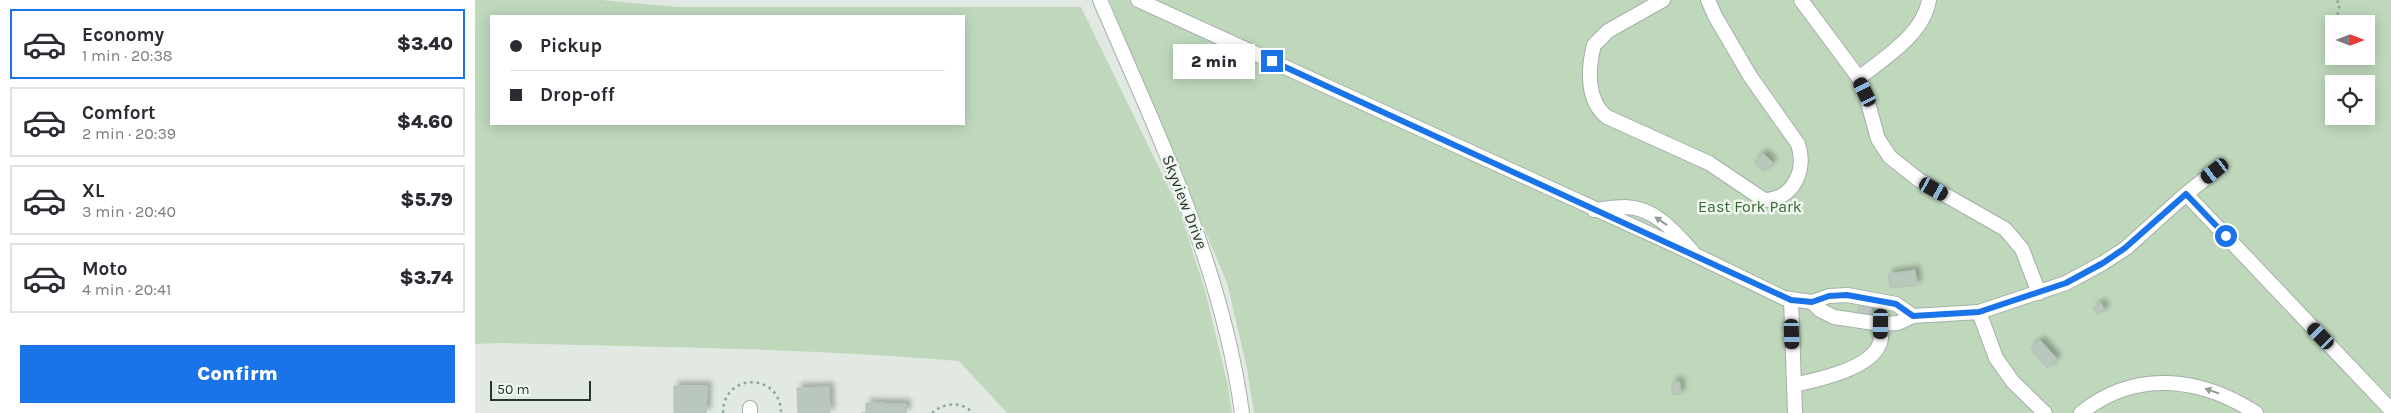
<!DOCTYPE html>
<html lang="en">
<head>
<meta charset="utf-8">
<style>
	body { margin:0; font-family:Karla,sans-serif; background:#f7f7f7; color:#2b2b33; height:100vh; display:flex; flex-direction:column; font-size:19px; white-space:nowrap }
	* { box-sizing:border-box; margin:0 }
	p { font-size:16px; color:#7c7c81 }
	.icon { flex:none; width:28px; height:28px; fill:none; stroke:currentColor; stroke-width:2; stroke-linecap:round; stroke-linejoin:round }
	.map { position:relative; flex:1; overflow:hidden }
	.panel { display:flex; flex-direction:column; background:#fff; width:475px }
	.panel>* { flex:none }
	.guide { position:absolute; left:15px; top:15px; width:475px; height:110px; border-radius:0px; box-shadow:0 2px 12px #0003; display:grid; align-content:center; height:110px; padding:0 20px; background:#fff }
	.needle { width:32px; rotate:90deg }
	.buttons { position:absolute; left:1850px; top:15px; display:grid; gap:10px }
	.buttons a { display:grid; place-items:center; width:50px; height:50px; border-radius:0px; background:#fff; box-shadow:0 2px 12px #0003; font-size:25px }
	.scale { position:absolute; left:15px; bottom:12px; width:101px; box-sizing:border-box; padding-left:5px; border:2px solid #23382b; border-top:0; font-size:14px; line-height:18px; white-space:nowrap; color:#23382b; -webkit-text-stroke:4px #f1f6f1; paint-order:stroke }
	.end { position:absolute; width:22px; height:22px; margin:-11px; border:6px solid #1a73e8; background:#fff; box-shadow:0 0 0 2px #fff }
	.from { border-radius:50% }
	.bubble { position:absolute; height:35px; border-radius:0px; background:#fff; box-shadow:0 2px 12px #0003; font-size:16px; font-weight:800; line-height:35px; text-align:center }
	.car { position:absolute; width:15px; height:30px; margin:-15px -8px; border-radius:6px; box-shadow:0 0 4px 1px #0007; background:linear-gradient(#222 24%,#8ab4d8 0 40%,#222 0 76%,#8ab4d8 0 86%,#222 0) }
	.guide b { display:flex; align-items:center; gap:18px; height:48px; font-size:19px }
	.guide b+b { border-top:1px solid #e1e1e2 }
	.guide i { width:12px; height:12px; background:#2b2b33 }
	ul { padding:9px 0 0; list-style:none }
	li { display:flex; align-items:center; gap:15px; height:70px; margin:0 10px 8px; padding:0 10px; border:2px solid #e1e1e2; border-radius:0px }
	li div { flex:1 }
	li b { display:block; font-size:19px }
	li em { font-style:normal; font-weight:800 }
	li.on { border-color:#1a73e8 }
	li>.icon { width:45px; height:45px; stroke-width:1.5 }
	.action { display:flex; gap:10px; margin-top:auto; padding:10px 20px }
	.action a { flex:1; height:58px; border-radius:0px; background:#1a73e8; color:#fff; font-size:20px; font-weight:800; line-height:58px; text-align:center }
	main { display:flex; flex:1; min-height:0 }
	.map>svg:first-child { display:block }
	.green { fill:#bfd8bc; fill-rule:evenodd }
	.building { fill:#b9c7bd; stroke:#b4c2b7; filter:url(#shadow) }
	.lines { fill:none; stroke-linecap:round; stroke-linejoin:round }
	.minor-casing { stroke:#a4b0a7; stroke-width:16 }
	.path { stroke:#85a990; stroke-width:2.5; stroke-dasharray:2.5 4; stroke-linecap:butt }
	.minor { stroke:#fff; stroke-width:14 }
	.oneway { fill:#919c95 }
	.route { stroke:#1a73e8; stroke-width:6 }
	.labels { text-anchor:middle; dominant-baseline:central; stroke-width:5; stroke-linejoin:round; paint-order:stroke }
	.street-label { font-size:16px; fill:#23382b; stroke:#f1f6f1 }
	.park-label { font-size:16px; fill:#336a33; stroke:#f1f6f1 }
</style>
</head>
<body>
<main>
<section class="panel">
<ul>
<li class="on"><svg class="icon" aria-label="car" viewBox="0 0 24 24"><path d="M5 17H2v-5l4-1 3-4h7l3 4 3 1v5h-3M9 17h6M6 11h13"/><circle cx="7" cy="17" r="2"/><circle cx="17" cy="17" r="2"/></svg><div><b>Economy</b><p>1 min · 20:38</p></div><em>$3.40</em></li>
<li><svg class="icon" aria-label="car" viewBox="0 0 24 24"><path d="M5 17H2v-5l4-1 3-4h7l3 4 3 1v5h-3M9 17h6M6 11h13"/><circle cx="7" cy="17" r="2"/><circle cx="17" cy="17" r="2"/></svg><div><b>Comfort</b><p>2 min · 20:39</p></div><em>$4.60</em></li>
<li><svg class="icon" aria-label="car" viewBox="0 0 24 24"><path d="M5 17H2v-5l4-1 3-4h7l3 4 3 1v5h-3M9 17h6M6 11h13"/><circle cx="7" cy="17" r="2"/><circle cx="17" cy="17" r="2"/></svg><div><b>XL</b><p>3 min · 20:40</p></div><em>$5.79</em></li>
<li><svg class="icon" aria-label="car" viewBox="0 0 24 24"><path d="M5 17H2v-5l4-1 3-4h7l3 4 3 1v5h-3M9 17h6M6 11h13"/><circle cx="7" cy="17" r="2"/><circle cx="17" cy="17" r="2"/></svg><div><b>Moto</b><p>4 min · 20:41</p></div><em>$3.74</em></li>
</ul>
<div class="action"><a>Confirm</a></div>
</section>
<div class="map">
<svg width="1916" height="413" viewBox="0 0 1916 413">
	<defs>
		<filter id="shadow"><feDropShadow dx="4.5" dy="-4.5" stdDeviation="2.5" flood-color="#0004"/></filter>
	</defs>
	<rect width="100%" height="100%" fill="#e1e9e2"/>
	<path class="green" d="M0 0H126L202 7H606L704 209 730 290 753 386 757 413H532L484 361C332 348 180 347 28 343L0 344ZM16 16H489V124H16Z
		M634 0H1916V413H779L772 368 752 283ZM1859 24H1891V56H1859ZM1859 84H1891V116H1859Z"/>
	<path class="building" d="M1288 153 1298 163 1288 172 1279 162Z
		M1440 270 1442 285 1415 288 1413 274Z
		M1626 303 1630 310 1622 315 1618 308Z
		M1384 306 1396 308 1395 316 1382 314Z
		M1565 340 1582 359 1572 368 1555 349Z
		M1197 382H1205V395L1197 394Z
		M199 386H232L231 413H199Z
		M354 387 355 413H323L322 388Z
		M391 403 431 404V413H386H391Z"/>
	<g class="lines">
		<defs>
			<path id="minor" d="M625 0C683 135 747 266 767 413
				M663 0 1206 248 1309 298 1337 302 1354 296 1372 295 1421 304 1438 316
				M1188 0 1133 31 1119 45C1113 68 1111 101 1132 117L1234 163 1289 200C1318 200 1332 170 1323 144L1275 76 1240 16 1233 0
				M1326 0 1384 78 1390 92 1403 139 1415 157 1444 180 1530 229 1547 249 1564 293
				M1384 78C1410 57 1448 35 1454 0
				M1711 194 1740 171
				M1119 210C1129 209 1140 207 1150 207 1179 207 1200 232 1217 251
				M1316 300 1320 413
				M1337 302 1345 310 1359 317 1406 324 1423 323 1438 316 1504 312 1591 283 1628 263 1651 248 1711 194 1916 410
				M1504 312 1521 358 1538 382 1570 413
				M1319 385C1342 380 1396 369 1405 343 1407 337 1406 330 1406 324
				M275 408V413
				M1606 413C1660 369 1725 377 1781 413"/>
		</defs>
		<use href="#minor" class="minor-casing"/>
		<path class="path" d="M1861 21 1865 4 1861 0
			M248 413C248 372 306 372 306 413
			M457 413C470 402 486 401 498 413"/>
		<use href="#minor" class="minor"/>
	</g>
	<defs><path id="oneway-solid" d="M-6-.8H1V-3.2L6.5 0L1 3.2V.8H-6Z" transform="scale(1.25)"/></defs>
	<g class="oneway">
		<use href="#oneway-solid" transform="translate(1186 221) rotate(-146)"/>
		<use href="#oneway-solid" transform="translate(1737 391) rotate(-161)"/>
	</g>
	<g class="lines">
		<path class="route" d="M797 61 1316 300 1337 302 1354 296 1372 295 1421 304 1438 316 1504 312 1591 283 1628 263 1650 248 1711 194 1751 236"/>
	</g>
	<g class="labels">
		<g class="street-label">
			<text transform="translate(710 202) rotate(69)">Skyview Drive</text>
		</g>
		<g class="park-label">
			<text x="1275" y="206">East Fork Park</text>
		</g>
	</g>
</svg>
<div class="buttons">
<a><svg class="needle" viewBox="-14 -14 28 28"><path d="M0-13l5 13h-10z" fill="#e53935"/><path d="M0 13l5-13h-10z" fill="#7c7c81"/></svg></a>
<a><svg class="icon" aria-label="locate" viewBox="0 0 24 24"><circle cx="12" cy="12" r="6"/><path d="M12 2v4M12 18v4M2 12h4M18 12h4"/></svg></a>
</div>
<div class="scale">50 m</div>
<i class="end from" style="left:1751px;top:236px"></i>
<i class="end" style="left:797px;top:61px"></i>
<div class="bubble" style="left:698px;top:44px;width:82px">2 min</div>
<i class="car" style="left:1390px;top:92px;rotate:334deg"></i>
<i class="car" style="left:1740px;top:171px;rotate:232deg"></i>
<i class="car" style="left:1459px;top:189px;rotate:119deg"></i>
<i class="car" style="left:1406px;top:324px;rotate:181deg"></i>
<i class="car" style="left:1317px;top:334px;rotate:178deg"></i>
<i class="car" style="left:1846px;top:336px;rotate:316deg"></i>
<div class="guide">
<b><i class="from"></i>Pickup</b>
<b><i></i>Drop-off</b>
</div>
</div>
</main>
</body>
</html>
